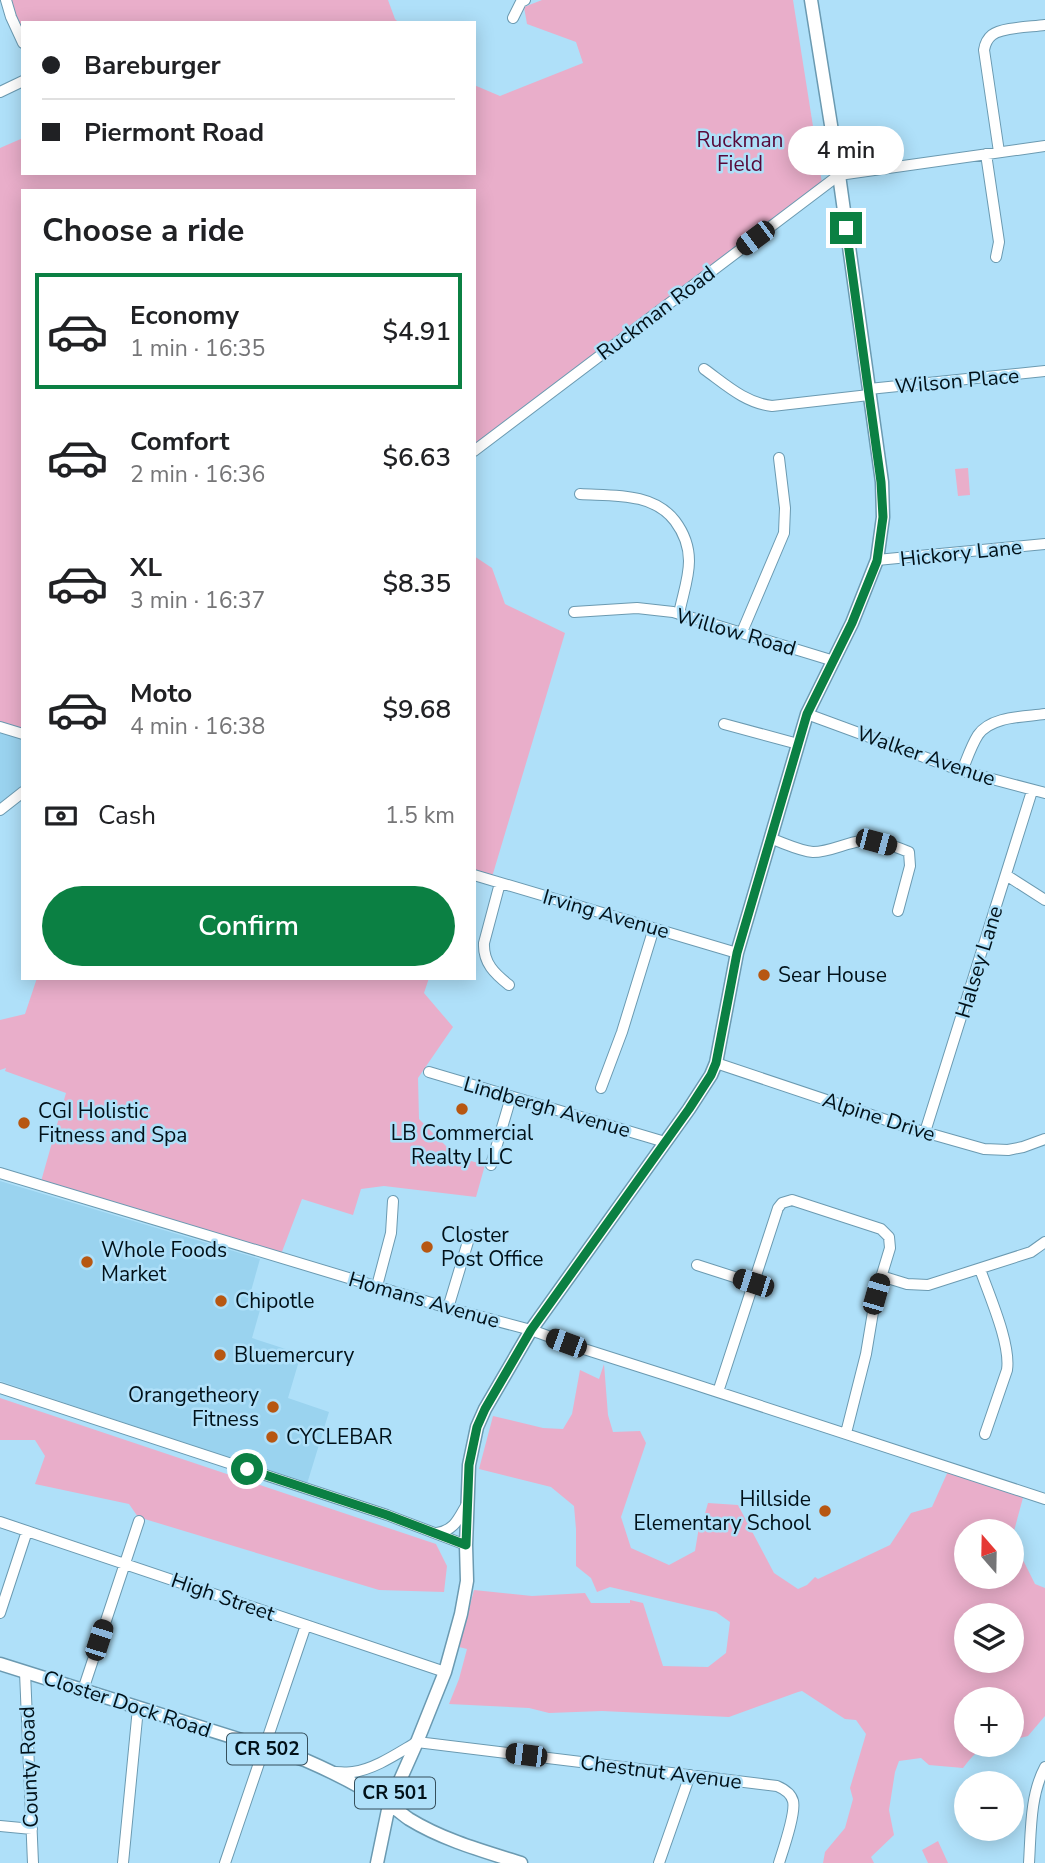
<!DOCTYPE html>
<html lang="en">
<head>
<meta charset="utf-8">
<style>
	body { margin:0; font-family:"Nunito Sans",sans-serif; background:#f2f2f2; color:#202124; height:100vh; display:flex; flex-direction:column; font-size:26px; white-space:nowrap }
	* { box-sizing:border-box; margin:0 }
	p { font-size:23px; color:#757577 }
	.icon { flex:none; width:38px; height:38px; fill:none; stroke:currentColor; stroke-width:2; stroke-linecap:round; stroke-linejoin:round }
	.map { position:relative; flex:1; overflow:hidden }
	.panel { position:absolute; left:21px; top:189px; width:455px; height:791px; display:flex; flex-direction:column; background:#fff; border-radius:0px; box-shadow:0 4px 18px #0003 }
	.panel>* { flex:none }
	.top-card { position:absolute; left:21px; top:21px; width:455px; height:154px; border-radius:0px; box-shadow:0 4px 18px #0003; display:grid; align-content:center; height:154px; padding:0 21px; background:#fff }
	.needle { width:46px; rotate:340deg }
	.controls { position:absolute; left:954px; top:1519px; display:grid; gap:14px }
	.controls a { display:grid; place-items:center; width:70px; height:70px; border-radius:50%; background:#fff; box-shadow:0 4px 18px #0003; font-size:35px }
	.end { position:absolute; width:32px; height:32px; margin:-16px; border:9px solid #0b8043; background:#fff; box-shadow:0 0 0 4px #fff }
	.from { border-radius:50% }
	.bubble { position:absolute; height:49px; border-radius:24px; background:#fff; box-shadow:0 4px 18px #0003; font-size:23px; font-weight:600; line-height:49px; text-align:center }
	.car { position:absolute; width:21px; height:42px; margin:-21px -10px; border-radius:9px; box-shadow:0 0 5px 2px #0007; background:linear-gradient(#222 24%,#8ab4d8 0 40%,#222 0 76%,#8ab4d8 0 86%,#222 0) }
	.top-card b { display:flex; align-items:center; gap:24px; height:66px; font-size:26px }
	.top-card b+b { border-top:2px solid #e0e0e0 }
	.top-card i { width:18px; height:18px; background:#202124 }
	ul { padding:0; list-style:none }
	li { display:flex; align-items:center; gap:21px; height:116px; margin:0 14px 10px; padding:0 7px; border:4px solid transparent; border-radius:0px }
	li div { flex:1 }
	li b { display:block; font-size:26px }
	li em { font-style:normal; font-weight:600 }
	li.on { border-color:#0b8043 }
	li>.icon { width:63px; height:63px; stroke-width:1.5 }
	h2 { padding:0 21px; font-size:32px; line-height:84px }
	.pay { display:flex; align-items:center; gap:18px; height:77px; padding:0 21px; font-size:26px }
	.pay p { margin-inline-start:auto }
	.button { display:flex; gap:14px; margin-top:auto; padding:14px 21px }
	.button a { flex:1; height:80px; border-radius:42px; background:#0b8043; color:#fff; font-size:28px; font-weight:600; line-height:80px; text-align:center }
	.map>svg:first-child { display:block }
	.built { fill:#9ad3ef }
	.green { fill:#e9aeca; fill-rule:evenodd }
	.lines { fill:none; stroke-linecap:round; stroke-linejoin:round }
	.minor-casing { stroke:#6b9ab1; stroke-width:12 }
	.major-casing { stroke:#6b9ab1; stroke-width:15 }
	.minor { stroke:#fff; stroke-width:10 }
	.major { stroke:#fff; stroke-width:12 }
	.route { stroke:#0b8043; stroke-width:9 }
	.poi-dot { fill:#b75712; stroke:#afe0f9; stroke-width:2.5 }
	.labels { text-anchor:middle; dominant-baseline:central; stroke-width:5; stroke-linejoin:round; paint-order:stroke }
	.shield { fill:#afe0f9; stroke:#354f5c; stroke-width:2 }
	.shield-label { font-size:19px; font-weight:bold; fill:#011119 }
	.park-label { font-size:21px; fill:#570839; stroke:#afe0f9 }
	.street-label { font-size:21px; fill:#011119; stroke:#afe0f9 }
	.poi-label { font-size:21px; fill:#011119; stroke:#afe0f9; text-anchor:start }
</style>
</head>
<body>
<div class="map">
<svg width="1045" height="1863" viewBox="0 0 1045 1863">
	<rect width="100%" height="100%" fill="#afe0f9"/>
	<path class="built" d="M0 726 23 733V798L0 815Z
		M0 1181 260 1259 251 1291 264 1296 252 1338 301 1354 288 1398 329 1412 307 1484 0 1381Z"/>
	<path class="green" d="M9 0H388L395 19 399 23H23V31Z
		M542 0H793L822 183 474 453V191H23V733L0 726V148L23 138V173H474V85L500 96 583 63 576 42 527 24 524 7Z
		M968 468 970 495 958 496 955 469Z
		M474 556 492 568 505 604 565 633 492 877 474 871Z
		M37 978H429L424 993 453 1027 418 1078 419 1119 457 1157 485 1165 476 1197 384 1186 361 1189 353 1215 302 1199 280 1257 40 1185 66 1093 5 1071 6 1068 0 1070V1020L25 1014Z
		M604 1364 608 1415 613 1432 640 1431 646 1443 621 1517 631 1548 669 1565 695 1551 700 1521 704 1517 708 1503 738 1505 774 1573 798 1589 807 1585 815 1577 818 1579 890 1545 911 1513 932 1507 949 1469 1024 1494 1014 1531 1015 1532 1013 1540 1035 1584 1045 1588V1716L1028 1736 1012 1740V1699H966V1745H994C978 1749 973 1755 963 1768L929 1765 921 1758 899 1761 895 1772 889 1810 894 1835 871 1857 874 1863H823L825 1852 845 1828 853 1799 850 1788 866 1734 856 1720 845 1719 802 1691 798 1692 729 1717 602 1711 549 1713 529 1708 449 1704 459 1679 467 1649 459 1647 474 1590 532 1596 585 1593 591 1603H630V1600L643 1603 663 1666 708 1667 726 1653 730 1622 716 1612 610 1587 597 1592 591 1578 576 1566V1529L574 1506 551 1487 479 1469 493 1416 543 1428 563 1429 572 1414 580 1370 599 1379ZM966 1531H1012V1577H966ZM966 1615H1012V1661H966Z
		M0 1398 436 1544 447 1566 444 1592 379 1590 138 1517 129 1504 35 1484 45 1456 35 1440H0Z
		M938 1841 948 1863H928L922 1850Z"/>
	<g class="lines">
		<defs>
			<path id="minor" d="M6 0 11 17 23 43
				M513 18 521 2 525 0
				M0 92 23 81
				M999 152 984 50C985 44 987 39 992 35 1002 27 1032 27 1045 25
				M986 154 999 242 996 257
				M704 369C725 384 745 403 772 406L869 395
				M869 389 1045 371
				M474 451 839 175 1045 146
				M580 494C613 496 653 492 675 521 684 533 689 547 689 561 689 579 682 597 679 614
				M877 560 1045 544
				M574 612 637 608 673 612 834 661
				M742 632 784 533 785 508 779 458
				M807 714 962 771 1045 793
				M724 724 798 744
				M0 727 23 734
				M962 771C967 759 971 746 978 735 991 716 1024 717 1045 714
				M0 810 23 792
				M772 839C784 843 800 851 813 852 830 852 845 843 861 841 877 839 894 846 909 852L910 866 898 911
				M474 875 737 953
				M1006 875 1045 900
				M500 883 484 943C483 963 495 974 509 985
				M716 1063 910 1128 984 1149 1008 1150 1023 1147 1045 1139
				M429 1072 665 1142
				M601 1088 622 1032 654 928
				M925 1132 1032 791
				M491 1165 511 1097
				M0 1173 448 1308 531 1330 584 1349 675 1378 1045 1499
				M697 1265 753 1283
				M980 1269C989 1295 1011 1344 1007 1370L985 1434
				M881 1276 907 1284 928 1285 1031 1252 1045 1242
				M377 1286 391 1233 393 1201
				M448 1308 470 1235
				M0 1388 387 1515 466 1545
				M718 1392 778 1208 782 1203 792 1200 881 1229 889 1237 890 1248 876 1294 866 1354 846 1433
				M0 1522 445 1672
				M437 1533C455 1530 458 1519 467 1504
				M0 1613 27 1531
				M25 1672 33 1863
				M83 1690 139 1521
				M335 1772C341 1772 347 1773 353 1772 375 1769 398 1753 417 1742L777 1786C784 1789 791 1793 793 1801 796 1813 783 1850 779 1863
				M0 1826 32 1829
				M123 1863 138 1708
				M225 1863 306 1625
				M659 1863 690 1775
				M1029 1863C1031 1831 1030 1795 1045 1767"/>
			<path id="major" d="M0 1664 305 1760C335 1773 364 1788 391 1806 398 1810 403 1815 409 1819 443 1840 483 1851 521 1863
				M377 1863 389 1805 417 1742 445 1672 461 1614 467 1581 466 1545 469 1465 477 1427 485 1409 531 1330 689 1109 711 1075 716 1063 737 953 807 714 852 623 877 560 883 517 882 482 839 175 811 0"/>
		</defs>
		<use href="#minor" class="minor-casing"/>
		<use href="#major" class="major-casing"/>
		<use href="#minor" class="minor"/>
		<use href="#major" class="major"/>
	</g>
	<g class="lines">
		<path class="route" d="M247 1469 387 1515 466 1545 469 1465 477 1427 485 1409 531 1330 689 1109 711 1075 716 1063 737 953 807 714 852 623 877 561 883 517 881 482 846 228"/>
	</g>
	<g class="poi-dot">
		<circle cx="764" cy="975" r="7"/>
		<circle cx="462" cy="1109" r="7"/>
		<circle cx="24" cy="1123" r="7"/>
		<circle cx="427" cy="1247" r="7"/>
		<circle cx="87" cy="1262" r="7"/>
		<circle cx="221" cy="1301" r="7"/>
		<circle cx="220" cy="1355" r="7"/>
		<circle cx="273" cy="1407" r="7"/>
		<circle cx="272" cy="1437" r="7"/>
		<circle cx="825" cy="1511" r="7"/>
	</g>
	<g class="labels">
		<g class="shield">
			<rect x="227" y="1733.5" width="80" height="31" rx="5"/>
			<rect x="355" y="1777.5" width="80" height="31" rx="5"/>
		</g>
		<g class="shield-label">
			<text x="267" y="1749">CR 502</text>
			<text x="395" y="1793">CR 501</text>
		</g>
		<g class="park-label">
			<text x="740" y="140">Ruckman<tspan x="740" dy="24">Field</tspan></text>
		</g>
		<g class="street-label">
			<text transform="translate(656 313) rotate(-37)">Ruckman Road</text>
			<text transform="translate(957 381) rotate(-5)">Wilson Place</text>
			<text transform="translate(961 553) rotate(-6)">Hickory Lane</text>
			<text transform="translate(736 632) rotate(16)">Willow Road</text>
			<text transform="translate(926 756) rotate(19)">Walker Avenue</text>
			<text transform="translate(606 914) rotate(16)">Irving Avenue</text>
			<text transform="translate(979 962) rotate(-73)">Halsey Lane</text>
			<text transform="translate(547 1107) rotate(16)">Lindbergh Avenue</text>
			<text transform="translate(879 1117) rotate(18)">Alpine Drive</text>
			<text transform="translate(424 1300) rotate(16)">Homans Avenue</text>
			<text transform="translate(223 1597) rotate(19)">High Street</text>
			<text transform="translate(127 1704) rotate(18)">Closter Dock Road</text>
			<text transform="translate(29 1767) rotate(-92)">County Road</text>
			<text transform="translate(661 1772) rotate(7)">Chestnut Avenue</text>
		</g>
		<g class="poi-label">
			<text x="778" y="975">Sear House</text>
			<text x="38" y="1111">CGI Holistic<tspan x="38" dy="24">Fitness and Spa</tspan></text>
			<text x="462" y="1133" text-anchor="middle">LB Commercial<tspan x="462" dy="24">Realty LLC</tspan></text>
			<text x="441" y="1235">Closter<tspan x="441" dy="24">Post Office</tspan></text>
			<text x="101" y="1250">Whole Foods<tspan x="101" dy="24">Market</tspan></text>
			<text x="235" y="1301">Chipotle</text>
			<text x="234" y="1355">Bluemercury</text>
			<text x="259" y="1395" text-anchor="end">Orangetheory<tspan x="259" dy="24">Fitness</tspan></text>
			<text x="286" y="1437">CYCLEBAR</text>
			<text x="811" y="1499" text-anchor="end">Hillside<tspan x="811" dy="24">Elementary School</tspan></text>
		</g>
	</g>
</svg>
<div class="controls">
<a><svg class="needle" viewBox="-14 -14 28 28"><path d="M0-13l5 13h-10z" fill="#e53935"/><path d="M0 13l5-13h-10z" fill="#757577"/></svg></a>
<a><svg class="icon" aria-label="layers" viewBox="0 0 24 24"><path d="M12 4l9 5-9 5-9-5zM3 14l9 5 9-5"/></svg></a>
<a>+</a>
<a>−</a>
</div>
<i class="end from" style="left:247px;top:1469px"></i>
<i class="end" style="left:846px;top:228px"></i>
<div class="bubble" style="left:788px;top:126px;width:116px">4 min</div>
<i class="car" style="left:755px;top:238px;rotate:233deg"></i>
<i class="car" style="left:876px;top:842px;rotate:105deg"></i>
<i class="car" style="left:753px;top:1283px;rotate:288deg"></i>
<i class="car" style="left:876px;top:1294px;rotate:16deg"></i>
<i class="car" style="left:566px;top:1343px;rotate:290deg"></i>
<i class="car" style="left:99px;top:1640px;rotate:18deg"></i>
<i class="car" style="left:526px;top:1755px;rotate:277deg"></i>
<div class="top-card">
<b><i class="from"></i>Bareburger</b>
<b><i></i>Piermont Road</b>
</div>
<section class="panel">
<h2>Choose a ride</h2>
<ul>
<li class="on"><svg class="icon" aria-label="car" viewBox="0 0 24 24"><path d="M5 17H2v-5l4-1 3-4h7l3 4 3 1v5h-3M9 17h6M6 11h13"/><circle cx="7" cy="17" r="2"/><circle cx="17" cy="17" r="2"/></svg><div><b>Economy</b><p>1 min · 16:35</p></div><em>$4.91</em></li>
<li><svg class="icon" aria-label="car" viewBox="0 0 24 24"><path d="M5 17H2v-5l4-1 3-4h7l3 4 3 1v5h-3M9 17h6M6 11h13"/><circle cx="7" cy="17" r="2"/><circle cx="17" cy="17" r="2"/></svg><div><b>Comfort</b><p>2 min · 16:36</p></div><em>$6.63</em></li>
<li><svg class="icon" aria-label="car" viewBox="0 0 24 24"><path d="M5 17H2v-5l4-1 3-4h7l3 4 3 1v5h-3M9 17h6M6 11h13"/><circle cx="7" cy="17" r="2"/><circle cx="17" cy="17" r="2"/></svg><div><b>XL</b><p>3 min · 16:37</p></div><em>$8.35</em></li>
<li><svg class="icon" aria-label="car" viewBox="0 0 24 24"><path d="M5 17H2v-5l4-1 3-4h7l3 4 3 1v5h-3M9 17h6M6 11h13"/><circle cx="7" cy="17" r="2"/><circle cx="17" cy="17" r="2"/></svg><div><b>Moto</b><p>4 min · 16:38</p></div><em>$9.68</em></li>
</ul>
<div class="pay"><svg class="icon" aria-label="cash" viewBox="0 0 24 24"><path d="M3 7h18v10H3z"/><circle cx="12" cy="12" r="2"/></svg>Cash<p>1.5 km</p></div>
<div class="button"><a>Confirm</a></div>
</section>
</div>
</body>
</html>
